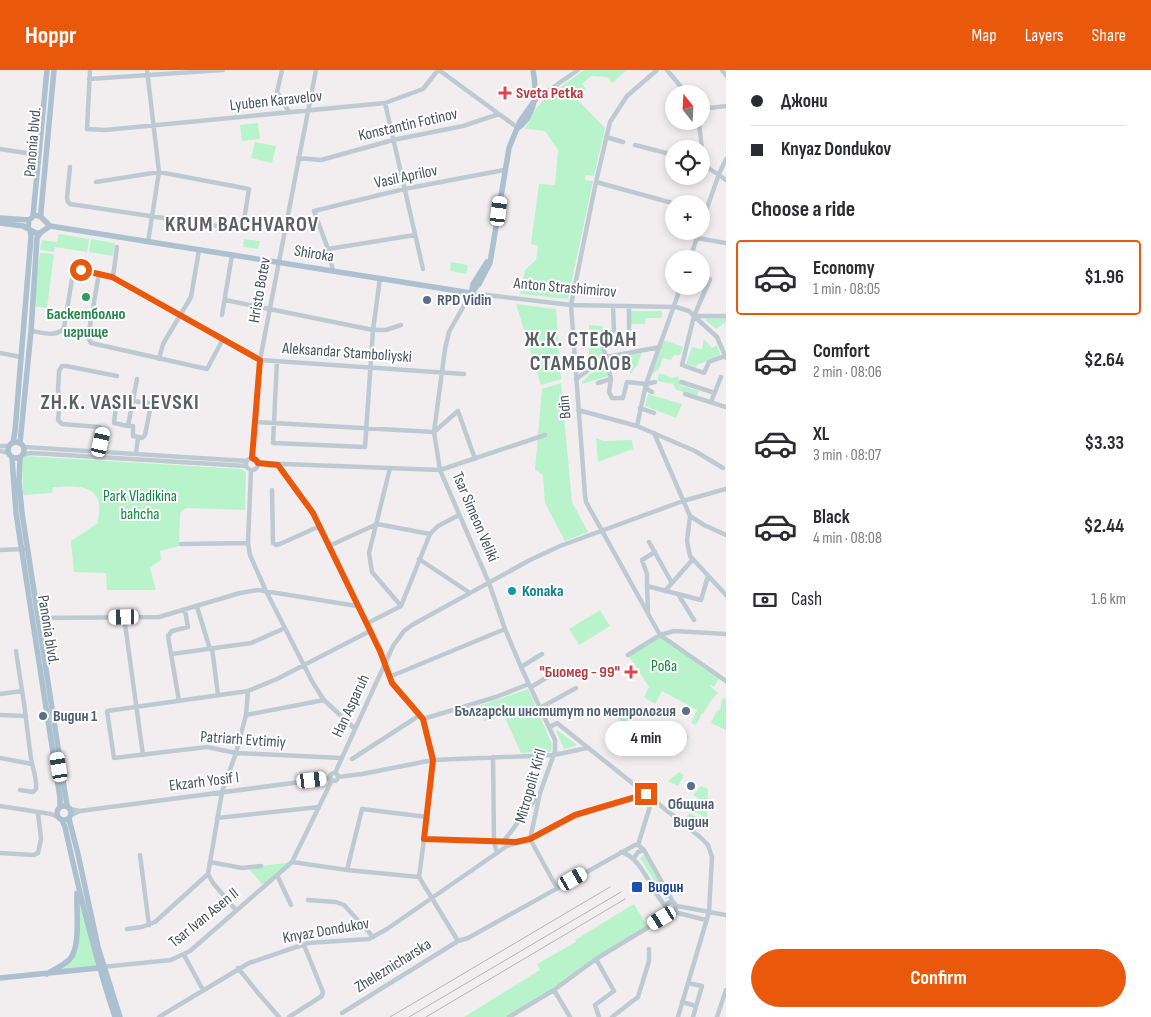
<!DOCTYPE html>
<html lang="en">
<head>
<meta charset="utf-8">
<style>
	body { margin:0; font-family:"Sofia Sans Condensed",sans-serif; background:#f7f7f7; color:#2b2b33; height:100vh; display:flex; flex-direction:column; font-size:19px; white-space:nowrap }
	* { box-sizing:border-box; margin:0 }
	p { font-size:16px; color:#7c7c81 }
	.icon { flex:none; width:28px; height:28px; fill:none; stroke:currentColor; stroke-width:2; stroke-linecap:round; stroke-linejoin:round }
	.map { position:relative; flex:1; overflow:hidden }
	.details { display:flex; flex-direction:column; background:#fff; width:425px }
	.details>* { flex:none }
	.banner { display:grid; align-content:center; height:110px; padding:0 25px; background:#fff }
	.needle { width:32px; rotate:342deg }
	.controls { position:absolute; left:665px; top:15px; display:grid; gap:10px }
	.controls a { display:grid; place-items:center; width:45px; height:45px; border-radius:50%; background:#fff; box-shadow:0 2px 8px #0003; font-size:25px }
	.end { position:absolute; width:22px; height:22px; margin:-11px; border:6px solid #ea580c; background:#fff; box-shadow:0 0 0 2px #fff }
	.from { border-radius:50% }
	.bubble { position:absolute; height:35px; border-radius:18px; background:#fff; box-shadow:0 2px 8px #0003; font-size:16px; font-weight:700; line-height:35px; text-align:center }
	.car { position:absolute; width:15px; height:30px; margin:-15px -8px; border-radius:6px; box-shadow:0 0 4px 1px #0007; background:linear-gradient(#fff 24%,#345 0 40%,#fff 0 76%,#345 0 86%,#fff 0) }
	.banner b { display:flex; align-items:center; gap:18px; height:48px; font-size:19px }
	.banner b+b { border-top:1px solid #e1e1e2 }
	.banner i { width:12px; height:12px; background:#2b2b33 }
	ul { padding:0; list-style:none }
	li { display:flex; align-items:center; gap:15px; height:75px; margin:0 10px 8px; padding:0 15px; border:2px solid transparent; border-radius:5px }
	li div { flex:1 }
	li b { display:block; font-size:19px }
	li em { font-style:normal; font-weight:700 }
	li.on { border-color:#ea580c }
	li>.icon { width:45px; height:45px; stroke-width:1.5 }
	h2 { padding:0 25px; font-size:22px; line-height:60px }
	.pay { display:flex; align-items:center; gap:12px; height:55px; padding:0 25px; font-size:19px }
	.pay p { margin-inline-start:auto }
	.cta { display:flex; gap:10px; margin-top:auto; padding:10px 25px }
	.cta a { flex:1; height:58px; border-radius:30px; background:#ea580c; color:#fff; font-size:20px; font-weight:700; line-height:58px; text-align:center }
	header { display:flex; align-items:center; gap:30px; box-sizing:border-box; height:70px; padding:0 25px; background:#ea580c; color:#fff }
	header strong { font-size:24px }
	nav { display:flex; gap:28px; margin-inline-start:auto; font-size:18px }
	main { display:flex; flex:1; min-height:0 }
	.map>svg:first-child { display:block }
	.green { fill:#b9f3cc }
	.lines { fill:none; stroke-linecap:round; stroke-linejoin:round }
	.minor { stroke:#becad2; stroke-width:4.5 }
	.major { stroke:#acc0d0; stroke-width:5.5 }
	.rail { stroke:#b0b4ba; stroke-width:1 }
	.route { stroke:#ea580c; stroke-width:6 }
	.health-dot { fill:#e0444e; stroke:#fff; stroke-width:2 }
	.leisure-dot { fill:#2e9e5b; stroke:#fff; stroke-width:2 }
	.service-dot { fill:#5c6f8a; stroke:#fff; stroke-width:2 }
	.culture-dot { fill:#0f9aa8; stroke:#fff; stroke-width:2 }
	.transit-dot { fill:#1a4fb4; stroke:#fff; stroke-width:2 }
	.labels { text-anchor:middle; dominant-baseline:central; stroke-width:4; stroke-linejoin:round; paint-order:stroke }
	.health-label { font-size:16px; font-weight:bold; fill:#be3a42; stroke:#fff; text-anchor:start }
	.street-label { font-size:16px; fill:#45545e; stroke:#fff }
	.service-label { font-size:16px; font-weight:bold; fill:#4e5e75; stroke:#fff; text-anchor:start }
	.leisure-label { font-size:16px; font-weight:bold; fill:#27864d; stroke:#fff }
	.park-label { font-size:16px; fill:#0e8743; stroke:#fff }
	.culture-label { font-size:16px; font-weight:bold; fill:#0d838f; stroke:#fff; text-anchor:start }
	.transit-label { font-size:16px; font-weight:bold; fill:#164399; stroke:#fff; text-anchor:start }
	.district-label { font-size:21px; font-weight:bold; letter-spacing:1px; fill:#5b6064; stroke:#fff }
</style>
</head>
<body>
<header>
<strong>Hoppr</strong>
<nav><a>Map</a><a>Layers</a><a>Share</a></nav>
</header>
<main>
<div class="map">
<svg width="726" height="947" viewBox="0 0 726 947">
	<rect width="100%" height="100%" fill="#f2eeef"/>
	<path class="green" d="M584 0H627L612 13 607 7 591 6 582 14 586 19 576 28 605 58 594 106 586 105 585 110 593 111 568 229 520 224 525 200 536 190 538 176 531 174 539 114 555 115 558 80 545 61 525 59 536 39 544 29Z
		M258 53 260 69 242 71 240 55Z
		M255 72 276 76 272 93 251 88Z
		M59 164 89 169 87 182 55 177 54 182 40 180 42 170 57 172Z
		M91 169 115 173 113 186 89 182Z
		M244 169 260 171 258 179 243 177Z
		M40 183 54 184 47 238 33 236Z
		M451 192 468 195 466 204 450 201Z
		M516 234 556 239 561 309 541 315Z
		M631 241H662V248H646L645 254H631Z
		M726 247V252L716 259 705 250 707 248Z
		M589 255 603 256 602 273 603 287 592 293 589 287Z
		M704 269 712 278 717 275 721 286C712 289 706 293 697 294L696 297 686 294 692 277 702 279Z
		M664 270 683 277 680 285H674L671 290 663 288 659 299 652 304Z
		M642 282 637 296 633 300 632 303H630V299H612L609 288Z
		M604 290 609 306 582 314V312Z
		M659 303 672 308 678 306 680 315 699 321 697 325 676 320 673 314 657 311Z
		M561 313 572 432 588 462 565 471 545 433 543 405 535 400 542 319Z
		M648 324 682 334 676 348 645 336Z
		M596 368 604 371 632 370 633 379 598 392Z
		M25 386 241 399 246 402 245 440 186 438 181 442 180 445 179 476 160 481 161 490 150 498 156 520H107L106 503 74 502 71 471 98 453C98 447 100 439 99 433 94 412 69 417 53 417L52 423 23 425 22 389Z
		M600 540 610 556 579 575 569 559Z
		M660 565 726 611V614L719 609 714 617 711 615 710 616 718 623 710 632 703 644 702 643 696 655 691 653 697 640 662 621 655 634 644 627 649 617 628 585Z
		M528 619 552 674 551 682 521 683 504 646 484 651 479 636Z
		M723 628 726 629V660L711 653 716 642 721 638V632Z
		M629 638 637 642 631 655H622L616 645Z
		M557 660 576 674V676L564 679 556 661Z
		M649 660 652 663 678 677 685 664 689 666 682 680 681 679 677 684 647 668 645 662Z
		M679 702 684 705 678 716 668 711Z
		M701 716 708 719 707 748 691 740 693 737 695 738 700 729 693 725Z
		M689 743 697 747 694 755 696 760 684 752Z
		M644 785 669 827 666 829 640 788Z
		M292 792 264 816 248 798Z
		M77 813 98 898 47 904 64 894 75 879Z
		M634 834 648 857 554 920 509 947H464L540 900 537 894 576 872 575 870Z"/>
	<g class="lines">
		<path class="minor" d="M90 0 87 59 105 60 385 33 423 19 438 0
			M147 0 159 102 148 172
			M282 0 277 22 289 42
			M439 0 499 44
			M657 0 627 26 610 52 596 112 571 235 585 425 586 432 660 565 726 611
			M667 0 687 24
			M722 0 726 5
			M89 9 223 0
			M535 30 578 0
			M385 33 423 199
			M701 39 726 36
			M699 51C699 61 703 75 701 82
			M606 67 623 72
			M635 75 674 85
			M0 79 26 83 39 92
			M26 83 40 78
			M298 88 321 90 393 70 463 56 499 44 518 58
			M701 93 726 110
			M70 97 67 128 68 132 70 134 223 157H234L244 150 249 119 159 102 96 112
			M596 112 676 134
			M701 155 719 104 726 89
			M697 168 726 173
			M328 179 415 165
			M690 189 699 161
			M333 201 328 179 314 141 404 119 504 100
			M99 203 88 267 91 273 207 299 223 269
			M113 207 117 177
			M710 209 694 246 682 295 704 303 709 292 725 286
			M225 230 373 260H386L401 255
			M66 243 91 248
			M222 245 232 185
			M694 246 717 267 726 288
			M31 261C41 262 56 268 64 258L73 203 77 200H81L113 207 260 290 464 304
			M629 268V237
			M0 283 21 287
			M159 289 163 274 191 227 199 180
			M277 291 273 373 365 377 373 260 380 208
			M576 309 606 287 660 277
			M611 309 609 322 612 328H623L627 312 646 314 647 319 652 322
			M681 312 715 323
			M598 313 611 309 603 276V263L614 261 613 237
			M646 314 655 312
			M685 324 726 337
			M133 331 149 333 151 335 145 365 142 368 138 367
			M711 332 721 307
			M116 336 114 353 128 356
			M640 338 654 343
			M578 340 637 356 695 381 723 398
			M255 352 434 362 458 341 475 389
			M637 356 646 314 681 216
			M654 363 690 446 704 455 726 465
			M0 376H9
			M24 377 247 391
			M0 381 9 383
			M99 382C101 374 107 362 99 357L62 354 58 350 60 330 58 320 59 301 62 296H66L117 306
			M24 384 32 383 246 396
			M136 384 138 367 133 366V356H128L137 309
			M252 388 260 290 316 0
			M246 394a6 6 0 1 1 12 0a6 6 0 1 1-12 0Z
			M258 393 440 400 545 365
			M278 395 313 443 380 581 393 613 423 649 433 690 427 747 419 807 458 871
			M390 398 369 483 372 502 401 536
			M251 400 248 473 250 485 266 521 313 613 324 630 355 659
			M272 420 273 473 276 475 280 474 320 456
			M690 446 687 471 690 486 726 525
			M649 472 672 513
			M181 474 248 473
			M329 476 377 454 430 464
			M0 480 24 479
			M419 489 470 523
			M647 516V504L642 490 655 482
			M665 521 693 489
			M678 524 694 550
			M197 537 210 579
			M648 541 647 516 701 530 708 506
			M124 547 143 685
			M39 548 159 547 240 523 258 520 357 536
			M366 554 401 536 430 464 438 456 459 445
			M212 578 218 625
			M16 581C22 617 27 653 31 689 33 699 37 709 36 719L33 722 20 720
			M172 584 251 573 285 558
			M628 585 660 565 674 561 726 564
			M521 597 542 584
			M389 607 505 559
			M531 617 561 599
			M0 624 22 621
			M179 631 168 566 172 561 188 557 185 540
			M540 638 576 618
			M0 645 26 646
			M246 645 324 630
			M423 649 496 627 529 614
			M550 657 557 653 700 767 708 775 712 787 709 842 678 947
			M493 687 494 772 497 783
			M0 688 32 694
			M341 688 236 683 207 677 114 688 107 641 248 621 277 609 370 561
			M352 689 420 645
			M335 703 393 576 404 561 412 555 530 490 560 476 683 431 726 419
			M330 707a4 4 0 1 1 8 0a4 4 0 1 1-8 0Z
			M338 707 362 704 433 690 554 685 587 678
			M0 736 51 744 58 747
			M70 739 80 741
			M71 745 80 741 331 708
			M217 748 319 737
			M424 769 513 772
			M503 772 538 726
			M638 775 652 730
			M621 782C642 787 651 821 666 837
			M0 783 34 785 38 783 41 769 38 743
			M140 785 149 855
			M634 788 638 782 644 780
			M210 792 242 798 261 796
			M292 792 347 800 419 807
			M347 800 362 739 427 747
			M277 805 291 835
			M557 818 530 769 540 723 555 681V670L521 597 505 559 489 513 440 400 434 362 445 279 449 262 471 223 571 235 676 237 689 241 694 246H726
			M308 830 336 832 344 835 373 867
			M666 837a5 5 0 1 1 10 0a5 5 0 1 1-10 0Z
			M677 836 726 845
			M236 840 213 813 208 804 222 722 236 683 246 645 248 621
			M674 842 706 850
			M127 859 142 857 155 852 208 804
			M184 885 203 920
			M596 889 614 921 595 935 599 947
			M102 897 171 890 190 881 292 792 332 710
			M238 898 259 924 279 947
			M688 913 702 916 693 947
			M554 920 570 947
			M682 932 696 936
			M342 943 458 871 468 868 635 775H638L644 780 673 832
			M159 947 249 893 308 873 369 869 387 859 507 776 530 769 575 745 646 724
			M289 947 322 926 323 922 304 875
			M509 947 554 920 596 889 662 849 670 842
			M612 947 638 927 649 891V879
			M717 947 726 920"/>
		<path class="major" d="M518 58C537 44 537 21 533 0
			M33 146 47 0
			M41 147V141L54 0
			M0 148 29 150
			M0 153 23 156 36 163H40L50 156 471 223
			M28 158 29 150 35 145 41 147 50 156
			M471 223 479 214 490 193 509 78 520 51 535 30
			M471 223 473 214 487 192
			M8 380a8 8 0 1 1 16 0a8 8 0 1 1-16 0Z
			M13 373 15 361 31 167 30 160
			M20 373 31 261 37 168 40 163
			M12 388 16 443 60 728V737
			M20 388 19 411 22 443 67 736
			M57 743a7 7 0 1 1 14 0a7 7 0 1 1-14 0Z
			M69 749 78 784 98 877 120 947
			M62 750 65 757C79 821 94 885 115 947
			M47 904C55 899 64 895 70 889 81 876 76 840 77 823
			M0 908 98 898"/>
		<path class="rail" d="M390 947 610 817
			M409 947 621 822
			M426 947 625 829"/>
	</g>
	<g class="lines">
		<path class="route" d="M81 200 112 207 260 290 252 388 256 390 258 393 278 395 313 443 380 581 392 613 423 649 433 690 424 769 516 772 530 769 575 745 646 724"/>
	</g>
	<g class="health-dot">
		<path d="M502.5 15.5h5v5h5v5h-5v5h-5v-5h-5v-5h5z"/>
		<path d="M628.5 594.5h5v5h5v5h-5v5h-5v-5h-5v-5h5z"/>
	</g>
	<circle class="leisure-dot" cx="86" cy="227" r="5"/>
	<g class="service-dot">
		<circle cx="427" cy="230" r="5"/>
		<circle cx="686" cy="641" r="5"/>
		<circle cx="43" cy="646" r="5"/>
		<circle cx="691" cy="716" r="5"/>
	</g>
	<circle class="culture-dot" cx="512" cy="521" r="5"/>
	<rect class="transit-dot" x="631" y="811" width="12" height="12" rx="2.5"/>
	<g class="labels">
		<g class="health-label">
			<text x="516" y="23">Sveta Petka</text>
			<text x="620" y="602" text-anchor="end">"Биомед - 99"</text>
		</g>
		<g class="street-label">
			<text transform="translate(276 31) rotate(-6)">Lyuben Karavelov</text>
			<text transform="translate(408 55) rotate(-13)">Konstantin Fotinov</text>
			<text transform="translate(33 72) rotate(-85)">Panonia blvd.</text>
			<text transform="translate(406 107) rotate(-12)">Vasil Aprilov</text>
			<text transform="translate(314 184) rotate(9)">Shiroka</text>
			<text transform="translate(565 218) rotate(5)">Anton Strashimirov</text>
			<text transform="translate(260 220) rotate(-80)">Hristo Botev</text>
			<text transform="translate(347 283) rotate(4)">Aleksandar Stamboliyski</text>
			<text transform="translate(565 337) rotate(-95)">Bdin</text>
			<text transform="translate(475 447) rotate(67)">Tsar Simeon Veliki</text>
			<text transform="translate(48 560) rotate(81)">Panonia blvd.</text>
			<text transform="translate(351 636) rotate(-65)">Han Asparuh</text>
			<text transform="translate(243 670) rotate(4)">Patriarh Evtimiy</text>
			<text transform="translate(204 712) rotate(-7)">Ekzarh Yosif I</text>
			<text transform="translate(531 716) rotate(-74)">Mitropolit Kiril</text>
			<text transform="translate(204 848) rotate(-39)">Tsar Ivan Asen II</text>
			<text transform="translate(326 861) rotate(-10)">Knyaz Dondukov</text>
			<text transform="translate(393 896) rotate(-32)">Zheleznicharska</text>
		</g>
		<g class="service-label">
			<text x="437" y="230">RPD Vidin</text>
			<text x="676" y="641" text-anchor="end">Български институт по метрология</text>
			<text x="53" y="646">Видин 1</text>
			<text x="691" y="734" text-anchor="middle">Община<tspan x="691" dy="18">Видин</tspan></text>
		</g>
		<g class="leisure-label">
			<text x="86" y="244">Баскетболно<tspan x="86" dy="18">игрище</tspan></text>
		</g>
		<g class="park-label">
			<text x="140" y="426">Park Vladikina<tspan x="140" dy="18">bahcha</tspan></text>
			<text x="664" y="596">Рова</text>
		</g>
		<g class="culture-label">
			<text x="522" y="521">Konaka</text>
		</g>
		<g class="transit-label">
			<text x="648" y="817">Видин</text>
		</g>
		<g class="district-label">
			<text x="242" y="154">KRUM BACHVAROV</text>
			<text x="581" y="269">Ж.К. СТЕФАН<tspan x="581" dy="24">СТАМБОЛОВ</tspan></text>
			<text x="120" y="332">ZH.K. VASIL LEVSKI</text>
		</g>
	</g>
</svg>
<div class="controls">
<a><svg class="needle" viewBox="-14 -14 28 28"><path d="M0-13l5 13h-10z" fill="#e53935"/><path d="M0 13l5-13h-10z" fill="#7c7c81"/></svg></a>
<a><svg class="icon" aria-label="locate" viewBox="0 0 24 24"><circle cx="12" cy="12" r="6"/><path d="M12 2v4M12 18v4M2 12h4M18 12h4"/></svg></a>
<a>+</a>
<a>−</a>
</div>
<i class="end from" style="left:81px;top:200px"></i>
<i class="end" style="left:646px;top:724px"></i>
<div class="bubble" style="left:605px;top:651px;width:82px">4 min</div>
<i class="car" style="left:499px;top:141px;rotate:7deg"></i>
<i class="car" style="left:101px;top:372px;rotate:13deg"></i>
<i class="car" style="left:124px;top:547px;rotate:269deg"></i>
<i class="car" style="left:59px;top:697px;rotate:351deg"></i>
<i class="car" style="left:312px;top:710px;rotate:83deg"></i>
<i class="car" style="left:573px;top:809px;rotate:60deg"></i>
<i class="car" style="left:662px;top:848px;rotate:239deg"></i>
</div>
<section class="details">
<div class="banner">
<b><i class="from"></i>Джони</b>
<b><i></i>Knyaz Dondukov</b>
</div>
<h2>Choose a ride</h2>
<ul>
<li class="on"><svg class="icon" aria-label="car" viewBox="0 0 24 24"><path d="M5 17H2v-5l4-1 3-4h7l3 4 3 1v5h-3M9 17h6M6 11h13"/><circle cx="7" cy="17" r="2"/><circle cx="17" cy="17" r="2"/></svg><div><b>Economy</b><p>1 min · 08:05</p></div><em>$1.96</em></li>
<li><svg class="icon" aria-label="car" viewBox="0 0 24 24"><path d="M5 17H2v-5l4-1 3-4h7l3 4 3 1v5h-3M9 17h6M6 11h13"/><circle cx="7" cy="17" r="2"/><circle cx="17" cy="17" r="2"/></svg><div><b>Comfort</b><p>2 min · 08:06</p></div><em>$2.64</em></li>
<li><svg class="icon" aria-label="car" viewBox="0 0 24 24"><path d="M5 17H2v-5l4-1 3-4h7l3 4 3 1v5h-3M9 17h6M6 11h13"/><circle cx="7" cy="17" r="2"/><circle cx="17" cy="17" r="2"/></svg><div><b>XL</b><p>3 min · 08:07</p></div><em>$3.33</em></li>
<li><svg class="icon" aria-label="car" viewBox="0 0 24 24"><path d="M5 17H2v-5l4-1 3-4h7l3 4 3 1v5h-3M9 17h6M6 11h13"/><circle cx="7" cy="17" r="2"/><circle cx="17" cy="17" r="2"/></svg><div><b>Black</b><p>4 min · 08:08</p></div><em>$2.44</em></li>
</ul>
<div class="pay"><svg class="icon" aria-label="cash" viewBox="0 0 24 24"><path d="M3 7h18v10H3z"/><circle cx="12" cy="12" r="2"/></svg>Cash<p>1.6 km</p></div>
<div class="cta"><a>Confirm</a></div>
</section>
</main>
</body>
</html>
